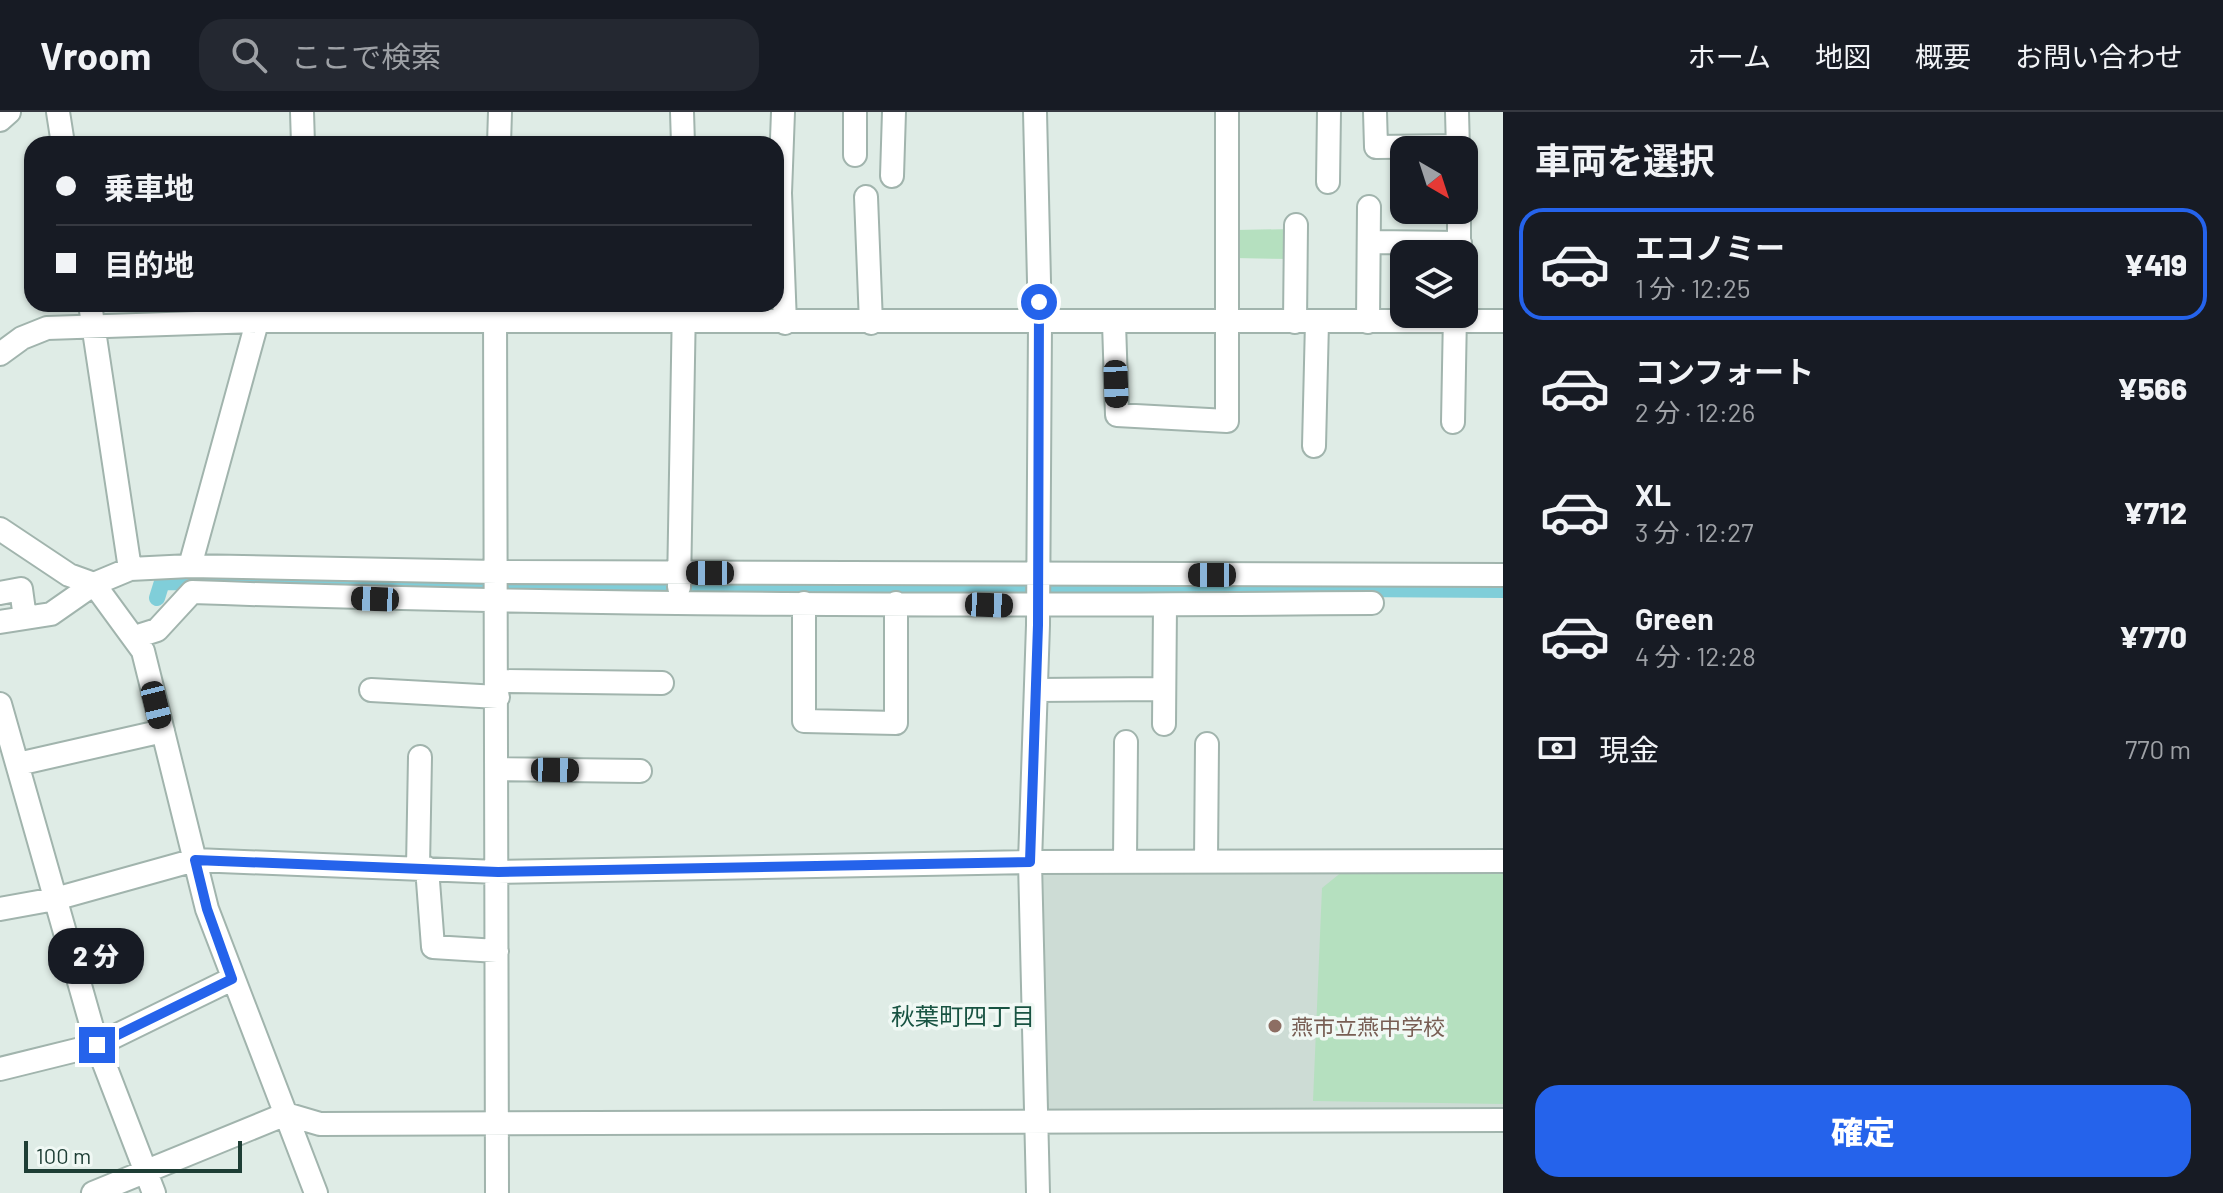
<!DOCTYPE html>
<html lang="ja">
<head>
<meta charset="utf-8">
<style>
	body { margin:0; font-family:Barlow,"Noto Sans JP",sans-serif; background:#242831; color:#f1f3f6; height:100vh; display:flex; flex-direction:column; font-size:30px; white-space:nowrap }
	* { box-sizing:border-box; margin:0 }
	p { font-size:26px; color:#9ea1a6 }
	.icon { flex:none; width:44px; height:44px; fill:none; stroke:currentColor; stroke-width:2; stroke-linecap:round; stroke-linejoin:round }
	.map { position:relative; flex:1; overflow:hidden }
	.side { display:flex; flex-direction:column; background:#171b24; width:720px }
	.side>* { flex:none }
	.hud { position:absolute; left:24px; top:24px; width:760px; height:176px; border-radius:24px; box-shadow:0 2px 6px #0004; display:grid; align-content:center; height:176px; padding:0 32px; background:#171b24 }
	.needle { width:52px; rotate:141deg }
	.buttons { position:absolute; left:1390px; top:24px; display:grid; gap:16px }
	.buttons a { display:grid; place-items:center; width:88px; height:88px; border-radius:16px; background:#171b24; box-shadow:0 2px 6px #0004; font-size:40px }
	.scale { position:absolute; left:24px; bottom:20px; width:218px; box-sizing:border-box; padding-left:8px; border:4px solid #1e3e35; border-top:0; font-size:22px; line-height:28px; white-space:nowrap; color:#1e3e35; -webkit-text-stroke:6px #f0f8f4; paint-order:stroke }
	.end { position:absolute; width:36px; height:36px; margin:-18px; border:10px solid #2563eb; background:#fff; box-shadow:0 0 0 4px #fff }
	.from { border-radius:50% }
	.bubble { position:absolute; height:56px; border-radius:24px; background:#171b24; box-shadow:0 2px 6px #0004; font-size:26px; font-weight:800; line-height:56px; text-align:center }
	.car { position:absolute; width:24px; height:48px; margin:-24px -12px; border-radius:10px; box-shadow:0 0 6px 2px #0007; background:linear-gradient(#222 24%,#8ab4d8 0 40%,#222 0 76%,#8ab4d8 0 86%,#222 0) }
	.hud b { display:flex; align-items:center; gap:28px; height:76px; font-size:30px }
	.hud b+b { border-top:2px solid #363941 }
	.hud i { width:20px; height:20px; background:#f1f3f6 }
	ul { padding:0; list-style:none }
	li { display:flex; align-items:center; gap:24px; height:112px; margin:0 16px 12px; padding:0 16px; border:4px solid transparent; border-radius:24px }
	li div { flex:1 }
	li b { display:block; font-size:30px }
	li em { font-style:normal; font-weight:800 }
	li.current { border-color:#2563eb }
	li>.icon { width:72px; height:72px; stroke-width:1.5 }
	h2 { padding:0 32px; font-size:36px; line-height:96px }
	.pay { display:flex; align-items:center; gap:20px; height:88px; padding:0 32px; font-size:30px }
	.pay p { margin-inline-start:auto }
	.button { display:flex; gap:16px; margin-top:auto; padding:16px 32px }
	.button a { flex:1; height:92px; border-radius:24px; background:#2563eb; color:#fff; font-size:32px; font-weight:800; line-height:92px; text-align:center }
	header { display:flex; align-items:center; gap:48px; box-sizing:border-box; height:112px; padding:0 40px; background:#171b24; border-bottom:2px solid #363941 }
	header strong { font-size:38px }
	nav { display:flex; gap:44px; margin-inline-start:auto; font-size:28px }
	.search { width:560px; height:72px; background:#242831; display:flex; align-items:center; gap:20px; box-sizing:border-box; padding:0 28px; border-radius:24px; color:#9ea1a6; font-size:30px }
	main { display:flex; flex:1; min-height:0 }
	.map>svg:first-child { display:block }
	.built { fill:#cddcd5 }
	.green { fill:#b5e0bf }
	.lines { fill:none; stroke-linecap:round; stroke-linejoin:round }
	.canal { stroke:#80ced9; stroke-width:16 }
	.minor-casing { stroke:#a1b4ad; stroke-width:26 }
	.minor { stroke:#fff; stroke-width:22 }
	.route { stroke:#2563eb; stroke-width:10 }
	.education-dot { fill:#8d6e63; stroke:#f0f8f4; stroke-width:3 }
	.labels { text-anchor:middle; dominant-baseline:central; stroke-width:7; stroke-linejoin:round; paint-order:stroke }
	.education-label { font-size:22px; fill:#785e54; stroke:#f0f8f4; text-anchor:start }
	.neighbourhood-label { font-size:24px; fill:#185342; stroke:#f0f8f4 }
</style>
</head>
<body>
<header>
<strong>Vroom</strong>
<div class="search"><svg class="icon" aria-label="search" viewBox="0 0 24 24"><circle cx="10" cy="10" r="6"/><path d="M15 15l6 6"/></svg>ここで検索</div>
<nav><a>ホーム</a><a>地図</a><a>概要</a><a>お問い合わせ</a></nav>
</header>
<main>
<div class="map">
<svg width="1503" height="1081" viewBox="0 0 1503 1081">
	<rect width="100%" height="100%" fill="#dfece6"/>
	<path class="built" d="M1048 753 1503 755V999L1438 1002 1320 996 1048 997 1043 761Z"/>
	<path class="green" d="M1293 117 1291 147 1235 146 1236 118Z
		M1348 755H1503V992L1313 989 1322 776Z"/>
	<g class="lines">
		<path class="canal" d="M157 486 162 470 1503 478"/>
		<defs>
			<path id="minor" d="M58 0 63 32
				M302 0 303 32
				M682 0 683 32
				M855 0V43
				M1035 0 1040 212 1038 513 1030 750 1038 1081
				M1375 0 1376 35 1458 34
				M1457 0 1458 38
				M0 8 9 0
				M499 32 500 0
				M892 64 894 0
				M1328 70 1329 0
				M776 81H780L783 0
				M780 81 785 211
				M866 85 871 211
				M1459 98V142
				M1371 130 1460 131
				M90 192 130 457
				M495 192 497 1081
				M1295 210 1296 113
				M1368 210 1369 95
				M1114 211 1117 303 1227 309V0
				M0 242 22 226 47 216 256 209H1503
				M1453 310 1455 202
				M1314 334 1317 210
				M0 417 69 463 94 472 143 539 207 797 316 1081
				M190 454 497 460 1503 463
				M679 475 684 192
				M0 481 21 477 25 506
				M804 491V609L896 611V491
				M0 510 51 502 94 472 130 457 190 454 262 192
				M135 525 157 518 192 480C585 494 978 494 1372 491
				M498 569 662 571
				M371 578 498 585
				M1036 578 1162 577
				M0 592 97 933 154 1081
				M1164 612 1165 493
				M18 652 163 619
				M498 657 640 659
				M1125 749 1126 630
				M1206 749 1207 632
				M418 755 420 645
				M427 756 433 835 497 839
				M0 797 55 787 195 748 498 760 1030 750 1503 749
				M0 957 97 933 232 867
				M93 1081 286 1002 320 1012 1503 1008"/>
		</defs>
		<use href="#minor" class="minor-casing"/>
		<use href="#minor" class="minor"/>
	</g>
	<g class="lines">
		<path class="route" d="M97 933 232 867 207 797 195 748 498 760 1030 750 1038 513 1039 190"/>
	</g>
	<circle class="education-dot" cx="1275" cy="914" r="8"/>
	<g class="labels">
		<g class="education-label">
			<text x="1291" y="914">燕市立燕中学校</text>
		</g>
		<g class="neighbourhood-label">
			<text x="963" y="903">秋葉町四丁目</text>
		</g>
	</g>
</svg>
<div class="buttons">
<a><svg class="needle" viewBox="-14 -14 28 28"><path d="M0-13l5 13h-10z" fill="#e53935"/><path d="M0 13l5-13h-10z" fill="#9ea1a6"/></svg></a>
<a><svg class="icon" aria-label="layers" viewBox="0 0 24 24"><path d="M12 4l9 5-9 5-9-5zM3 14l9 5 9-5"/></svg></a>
</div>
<div class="scale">100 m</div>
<i class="end from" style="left:1039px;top:190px"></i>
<i class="end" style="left:97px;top:933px"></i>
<div class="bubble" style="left:48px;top:816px;width:96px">2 分</div>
<i class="car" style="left:1116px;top:272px;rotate:178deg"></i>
<i class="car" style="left:710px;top:461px;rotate:270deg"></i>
<i class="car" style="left:1212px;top:463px;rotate:270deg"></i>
<i class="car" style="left:375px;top:487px;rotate:272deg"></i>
<i class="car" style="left:989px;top:493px;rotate:92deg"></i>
<i class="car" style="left:156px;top:593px;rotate:166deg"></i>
<i class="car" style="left:555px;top:658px;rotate:91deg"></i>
<div class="hud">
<b><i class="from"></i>乗車地</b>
<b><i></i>目的地</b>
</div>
</div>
<section class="side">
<h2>車両を選択</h2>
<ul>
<li class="current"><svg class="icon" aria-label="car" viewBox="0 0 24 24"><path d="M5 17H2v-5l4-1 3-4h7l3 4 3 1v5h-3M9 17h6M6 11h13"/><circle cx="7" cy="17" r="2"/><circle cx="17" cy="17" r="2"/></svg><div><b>エコノミー</b><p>1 分 · 12:25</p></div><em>¥419</em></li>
<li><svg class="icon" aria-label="car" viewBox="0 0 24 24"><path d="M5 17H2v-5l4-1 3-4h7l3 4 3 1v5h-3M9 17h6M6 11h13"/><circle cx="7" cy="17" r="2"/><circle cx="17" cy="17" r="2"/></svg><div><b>コンフォート</b><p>2 分 · 12:26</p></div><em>¥566</em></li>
<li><svg class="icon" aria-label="car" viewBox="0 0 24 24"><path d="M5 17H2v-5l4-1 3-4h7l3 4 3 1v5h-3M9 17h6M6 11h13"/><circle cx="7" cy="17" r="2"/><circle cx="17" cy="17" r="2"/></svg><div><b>XL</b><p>3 分 · 12:27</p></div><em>¥712</em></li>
<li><svg class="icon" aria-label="car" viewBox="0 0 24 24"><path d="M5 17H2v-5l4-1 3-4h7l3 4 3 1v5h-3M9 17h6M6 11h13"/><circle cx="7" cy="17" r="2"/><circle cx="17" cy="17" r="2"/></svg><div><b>Green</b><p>4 分 · 12:28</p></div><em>¥770</em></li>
</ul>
<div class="pay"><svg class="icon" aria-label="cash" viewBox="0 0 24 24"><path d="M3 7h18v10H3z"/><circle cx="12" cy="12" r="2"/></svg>現金<p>770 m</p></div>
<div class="button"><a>確定</a></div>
</section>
</main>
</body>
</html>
